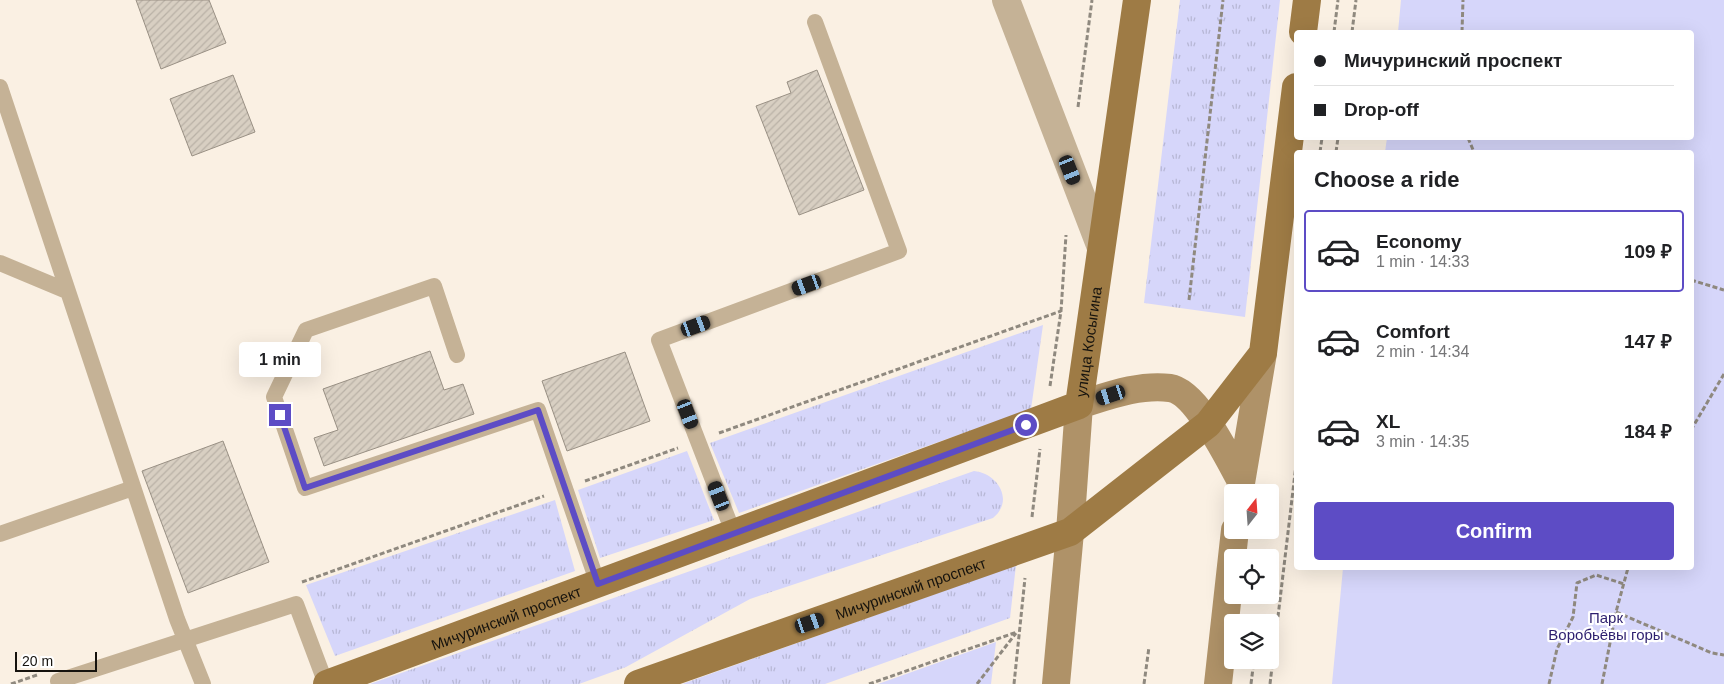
<!DOCTYPE html>
<html lang="en">
<head>
<meta charset="utf-8">
<style>
	body { margin:0; font-family:Helvetica,sans-serif; background:#f6f6f6; color:#202124; height:100vh; display:flex; flex-direction:column; font-size:19px; white-space:nowrap }
	* { box-sizing:border-box; margin:0 }
	p { font-size:16px; color:#757577 }
	.icon { flex:none; width:28px; height:28px; fill:none; stroke:currentColor; stroke-width:2; stroke-linecap:round; stroke-linejoin:round }
	.map { position:relative; flex:1; overflow:hidden }
	.side { position:absolute; left:1294px; top:150px; width:400px; height:420px; display:flex; flex-direction:column; background:#fff; border-radius:5px; box-shadow:0 5px 20px #0002 }
	.side>* { flex:none }
	.hud { position:absolute; left:1294px; top:30px; width:400px; height:110px; border-radius:5px; box-shadow:0 5px 20px #0002; display:grid; align-content:center; height:110px; padding:0 20px; background:#fff }
	.needle { width:32px; rotate:17deg }
	.controls { position:absolute; left:1224px; top:484px; display:grid; gap:10px }
	.controls a { display:grid; place-items:center; width:55px; height:55px; border-radius:5px; background:#fff; box-shadow:0 5px 20px #0002; font-size:25px }
	.scale { position:absolute; left:15px; bottom:12px; width:82px; box-sizing:border-box; padding-left:5px; border:2px solid #16130e; border-top:0; font-size:14px; line-height:18px; white-space:nowrap; color:#16130e; -webkit-text-stroke:4px #fff; paint-order:stroke }
	.end { position:absolute; width:22px; height:22px; margin:-11px; border:6px solid #5d4cc5; background:#fff; box-shadow:0 0 0 2px #fff }
	.from { border-radius:50% }
	.bubble { position:absolute; height:35px; border-radius:5px; background:#fff; box-shadow:0 5px 20px #0002; font-size:16px; font-weight:700; line-height:35px; text-align:center }
	.car { position:absolute; width:15px; height:30px; margin:-15px -8px; border-radius:6px; box-shadow:0 0 4px 1px #0007; background:linear-gradient(#222 24%,#8ab4d8 0 40%,#222 0 76%,#8ab4d8 0 86%,#222 0) }
	.hud b { display:flex; align-items:center; gap:18px; height:48px; font-size:19px }
	.hud b+b { border-top:1px solid #e0e0e0 }
	.hud i { width:12px; height:12px; background:#202124 }
	ul { padding:0; list-style:none }
	li { display:flex; align-items:center; gap:15px; height:82px; margin:0 10px 8px; padding:0 10px; border:2px solid transparent; border-radius:5px }
	li div { flex:1 }
	li b { display:block; font-size:19px }
	li em { font-style:normal; font-weight:700 }
	li.on { border-color:#5d4cc5 }
	li>.icon { width:45px; height:45px; stroke-width:1.5 }
	h2 { padding:0 20px; font-size:22px; line-height:60px }
	.cta { display:flex; gap:10px; margin-top:auto; padding:10px 20px }
	.cta a { flex:1; height:58px; border-radius:5px; background:#5d4cc5; color:#fff; font-size:20px; font-weight:700; line-height:58px; text-align:center }
	.map>svg:first-child { display:block }
	.grass { fill:url(#grass-tufts) }
	.park { fill:#d6d6fa }
	.building { fill:url(#building-hatch); stroke:#999084 }
	.lines { fill:none; stroke-linecap:round; stroke-linejoin:round }
	.path { stroke:#8f897f; stroke-width:3; stroke-dasharray:5 2.5; stroke-linecap:butt }
	.lane { stroke:#c5b296; stroke-width:16 }
	.street { stroke:#c5b296; stroke-width:28 }
	.secondary { stroke:#af9268; stroke-width:28 }
	.primary { stroke:#9e7b45; stroke-width:28 }
	.route { stroke:#5d4cc5; stroke-width:6 }
	.labels { text-anchor:middle; dominant-baseline:central; stroke-width:4.5; stroke-linejoin:round; paint-order:stroke }
	.street-label { font-size:15px; fill:#16130e; stroke:#fff }
	.park-label { font-size:15px; fill:#2d1f6e; stroke:#fff }
</style>
</head>
<body>
<div class="map">
<svg width="1724" height="684" viewBox="0 0 1724 684">
	<defs>
		<pattern id="grass-tufts" width="24" height="20" patternUnits="userSpaceOnUse" patternTransform="scale(1.25)"><rect width="24" height="20" fill="#d6d6fa"/><path d="M3 7l-1-3M5 7V3M7 7l1-3M15 17l-1-3M17 17v-4M19 17l1-3" fill="none" stroke="#b7b7d5"/></pattern>
		<pattern id="building-hatch" width="6" height="6" patternUnits="userSpaceOnUse" patternTransform="scale(1.25)"><rect width="6" height="6" fill="#d8cfc2"/><path d="M-1 1l2-2M0 6l6-6M5 7l2-2" fill="none" stroke="#b9b1a6"/></pattern>
	</defs>
	<rect width="100%" height="100%" fill="#faf0e3"/>
	<path class="grass" d="M1180 0H1280L1245 317 1144 303Z
		M1043 325 1031 409 739 513 710 443Z
		M687 451 714 520 600 558 578 490Z
		M974 471C997 473 1015 500 993 518L750 599 626 667 579 684H370Z
		M555 500 575 571 335 656 306 585Z
		M1016 565 1010 618 825 684H682Z"/>
	<path class="park" d="M1401 0H1724V684H1332L1343 568H1691V152H1385L1387 138H1691V32H1398Z
		M996 642 991 684H878Z"/>
	<path class="building" d="M136 0H209L226 43 161 69Z
		M817 70 864 190 799 215 756 106 791 93 787 82Z
		M233 75 255 132 192 156 170 99Z
		M430 351 444 390 463 384 474 414 324 466 314 438 338 430 323 389Z
		M625 352 650 421 567 451 542 381Z
		M223 441 269 562 188 593 142 471Z"/>
	<g class="lines">
		<path class="path" d="M1334 32 1338 0
			M1352 32 1356 0
			M1462 32 1463 0
			M1078 107 1092 0
			M1468 138 1474 152
			M1320 152 1322 138
			M1336 152 1338 138
			M1691 280 1724 290
			M1189 300 1223 0
			M1050 386 1061 311 1066 235
			M1691 430 1724 374
			M719 433 1061 311
			M585 481 678 448
			M1032 517 1040 449
			M302 582 544 496
			M1616 612 1712 653 1724 655
			M11 684 37 675
			M869 684 1017 632
			M977 684 1016 633
			M1014 684 1025 578
			M1144 684 1149 647
			M1251 684 1254 660
			M1270 684 1296 465
			M1549 684 1557 649 1573 617 1577 583 1596 575 1624 584
			M1602 684 1616 612 1628 568"/>
		<path class="lane" d="M0 87 177 619 203 684
			M0 263 67 291
			M457 355 434 286 306 330 274 397 305 488 538 410 598 584
			M733 532 659 340 899 251 815 22
			M0 534 133 488
			M59 684 58 681 296 604 326 684"/>
		<path class="street" d="M1006 0 1100 245"/>
		<path class="secondary" d="M1240 489 1263 353
			M1056 684 1070 532 1079 405C1108 396 1139 384 1170 388 1197 392 1228 458 1241 481
			M1218 684 1235 530"/>
		<g class="primary">
			<path d="M1303 32 1307 0"/>
			<path id="s1" d="M327 684 1079 405 1137 0"/>
			<path id="s2" d="M638 684 1070 532 1208 424 1263 353 1296 87"/>
		</g>
	</g>
	<g class="lines">
		<path class="route" d="M280 415 305 488 538 410 598 584 1026 425"/>
	</g>
	<g class="labels">
		<g class="street-label">
			<text stroke="none"><textPath href="#s1" startOffset="866">улица Косыгина</textPath></text>
			<text stroke="none"><textPath href="#s2" startOffset="289">Мичуринский проспект</textPath></text>
			<text stroke="none"><textPath href="#s1" startOffset="191">Мичуринский проспект</textPath></text>
		</g>
		<g class="park-label">
			<text x="1606" y="617">Парк<tspan x="1606" dy="17">Воробьёвы горы</tspan></text>
		</g>
	</g>
</svg>
<div class="controls">
<a><svg class="needle" viewBox="-14 -14 28 28"><path d="M0-13l5 13h-10z" fill="#e53935"/><path d="M0 13l5-13h-10z" fill="#757577"/></svg></a>
<a><svg class="icon" aria-label="locate" viewBox="0 0 24 24"><circle cx="12" cy="12" r="6"/><path d="M12 2v4M12 18v4M2 12h4M18 12h4"/></svg></a>
<a><svg class="icon" aria-label="layers" viewBox="0 0 24 24"><path d="M12 4l9 5-9 5-9-5zM3 14l9 5 9-5"/></svg></a>
</div>
<div class="scale">20 m</div>
<i class="end from" style="left:1026px;top:425px"></i>
<i class="end" style="left:280px;top:415px"></i>
<div class="bubble" style="left:239px;top:342px;width:82px">1 min</div>
<i class="car" style="left:1070px;top:170px;rotate:158deg"></i>
<i class="car" style="left:807px;top:285px;rotate:250deg"></i>
<i class="car" style="left:696px;top:326px;rotate:70deg"></i>
<i class="car" style="left:1111px;top:395px;rotate:252deg"></i>
<i class="car" style="left:688px;top:414px;rotate:159deg"></i>
<i class="car" style="left:719px;top:496px;rotate:339deg"></i>
<i class="car" style="left:810px;top:623px;rotate:71deg"></i>
<div class="hud">
<b><i class="from"></i>Мичуринский проспект</b>
<b><i></i>Drop-off</b>
</div>
<section class="side">
<h2>Choose a ride</h2>
<ul>
<li class="on"><svg class="icon" aria-label="car" viewBox="0 0 24 24"><path d="M5 17H2v-5l4-1 3-4h7l3 4 3 1v5h-3M9 17h6M6 11h13"/><circle cx="7" cy="17" r="2"/><circle cx="17" cy="17" r="2"/></svg><div><b>Economy</b><p>1 min · 14:33</p></div><em>109 ₽</em></li>
<li><svg class="icon" aria-label="car" viewBox="0 0 24 24"><path d="M5 17H2v-5l4-1 3-4h7l3 4 3 1v5h-3M9 17h6M6 11h13"/><circle cx="7" cy="17" r="2"/><circle cx="17" cy="17" r="2"/></svg><div><b>Comfort</b><p>2 min · 14:34</p></div><em>147 ₽</em></li>
<li><svg class="icon" aria-label="car" viewBox="0 0 24 24"><path d="M5 17H2v-5l4-1 3-4h7l3 4 3 1v5h-3M9 17h6M6 11h13"/><circle cx="7" cy="17" r="2"/><circle cx="17" cy="17" r="2"/></svg><div><b>XL</b><p>3 min · 14:35</p></div><em>184 ₽</em></li>
</ul>
<div class="cta"><a>Confirm</a></div>
</section>
</div>
</body>
</html>
